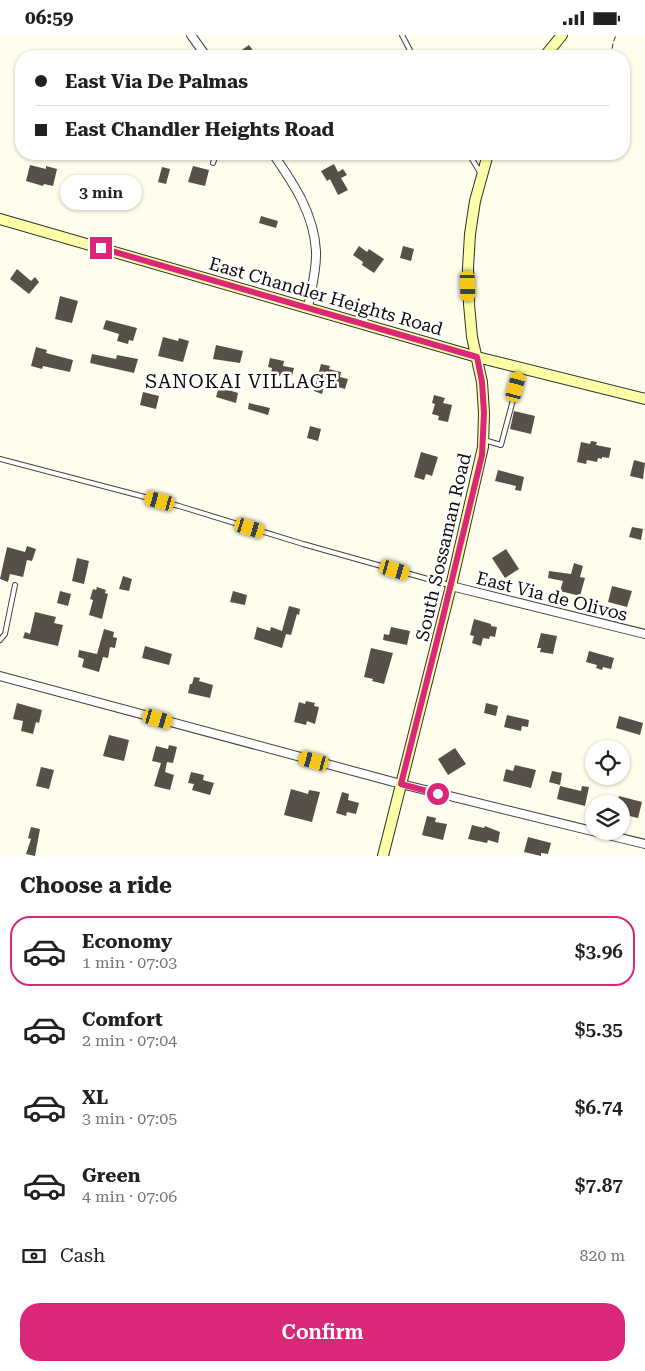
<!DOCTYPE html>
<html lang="en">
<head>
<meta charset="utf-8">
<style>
	body { margin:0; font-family:"Roboto Serif",serif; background:#f6f6f6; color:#202124; height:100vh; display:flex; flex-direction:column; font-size:19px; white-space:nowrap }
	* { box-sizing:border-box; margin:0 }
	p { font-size:16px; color:#757577 }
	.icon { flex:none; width:28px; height:28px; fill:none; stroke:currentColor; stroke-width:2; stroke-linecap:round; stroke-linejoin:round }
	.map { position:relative; height:821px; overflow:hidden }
	.details { display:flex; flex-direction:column; background:#fff; flex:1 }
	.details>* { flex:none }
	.banner { position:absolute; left:15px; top:15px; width:615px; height:110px; border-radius:20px; box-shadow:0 1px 4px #0004; display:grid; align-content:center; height:110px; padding:0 20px; background:#fff }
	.fabs { position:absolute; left:585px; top:705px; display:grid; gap:10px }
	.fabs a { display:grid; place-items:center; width:45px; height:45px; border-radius:50%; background:#fff; box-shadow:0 1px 4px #0004; font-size:25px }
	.end { position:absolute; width:22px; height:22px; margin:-11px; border:6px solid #db2777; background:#fff; box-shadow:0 0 0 2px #fff }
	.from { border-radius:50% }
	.bubble { position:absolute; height:35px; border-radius:18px; background:#fff; box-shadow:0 1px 4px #0004; font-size:16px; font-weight:600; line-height:35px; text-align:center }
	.car { position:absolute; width:15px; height:30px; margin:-15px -8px; border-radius:6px; box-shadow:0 0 4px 1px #0007; background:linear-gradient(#f5c518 24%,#345 0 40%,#f5c518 0 76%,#345 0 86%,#f5c518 0) }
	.banner b { display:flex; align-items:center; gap:18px; height:48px; font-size:19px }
	.banner b+b { border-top:1px solid #e0e0e0 }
	.banner i { width:12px; height:12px; background:#202124 }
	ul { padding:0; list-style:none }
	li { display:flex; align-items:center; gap:15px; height:70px; margin:0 10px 8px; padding:0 10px; border:2px solid transparent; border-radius:20px }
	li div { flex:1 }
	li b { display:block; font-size:19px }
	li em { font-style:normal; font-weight:600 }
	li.on { border-color:#db2777 }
	li>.icon { width:45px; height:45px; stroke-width:1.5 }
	h2 { padding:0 20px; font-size:22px; line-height:60px }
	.pay { display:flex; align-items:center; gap:12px; height:55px; padding:0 20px; font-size:19px }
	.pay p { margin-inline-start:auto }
	.action { display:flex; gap:10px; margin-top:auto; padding:10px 20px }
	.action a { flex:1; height:58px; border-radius:20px; background:#db2777; color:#fff; font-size:20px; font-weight:600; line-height:58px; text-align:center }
	.status { display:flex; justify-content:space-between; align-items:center; height:35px; padding:0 25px; background:#fff; direction:ltr }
	.status svg { height:14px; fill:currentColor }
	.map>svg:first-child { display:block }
	.building { fill:#565049 }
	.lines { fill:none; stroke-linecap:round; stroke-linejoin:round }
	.service-casing { stroke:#404040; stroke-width:6 }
	.minor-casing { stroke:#404040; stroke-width:10 }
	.secondary-casing { stroke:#2f2f2f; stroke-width:12 }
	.path { stroke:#2f2f2f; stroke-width:1; stroke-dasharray:5 2.5; stroke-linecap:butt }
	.service { stroke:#fff; stroke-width:4 }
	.minor { stroke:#fff; stroke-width:8 }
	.secondary { stroke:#faffa8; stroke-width:10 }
	.route { stroke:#db2777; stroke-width:6 }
	.labels { text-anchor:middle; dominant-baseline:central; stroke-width:5; stroke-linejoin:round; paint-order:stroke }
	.street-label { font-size:18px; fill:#0d0d0d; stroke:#fff }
	.neighbourhood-label { font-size:19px; letter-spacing:1px; fill:#0d0d0d; stroke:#fff }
</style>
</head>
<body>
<div class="status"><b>06:59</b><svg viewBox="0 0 49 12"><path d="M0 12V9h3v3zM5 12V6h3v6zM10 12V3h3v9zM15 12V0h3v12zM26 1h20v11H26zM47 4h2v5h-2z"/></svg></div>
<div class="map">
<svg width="645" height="821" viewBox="0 0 645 821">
	<rect width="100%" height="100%" fill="#fffeed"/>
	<path class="building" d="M249 10 257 21H233Z
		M334 129 338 137 343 134 347 140 341 143 348 155 338 160 330 144 327 146 321 136Z
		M30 130 46 134V131L57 134 53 151 44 149 43 151 26 146Z
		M193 131 209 135 205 151 188 147Z
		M162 132 170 134 166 149 158 147Z
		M98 142 119 148 120 145 129 148 126 162 122 161 120 168 106 164 105 167 92 164Z
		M261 181 278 186 276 193 259 188Z
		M359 211 367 217 369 214 384 224 374 238 362 230 363 227 353 220Z
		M403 211 414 214 411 226 400 223Z
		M17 234 31 246 35 242 39 247 29 259 10 244Z
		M60 261 78 266 72 288 55 284Z
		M106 285 137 293 133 306 129 305 128 309 117 306 119 299 103 294Z
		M163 302 178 306 179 303 189 306 183 327 158 321Z
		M216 310 243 316 240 328 213 324Z
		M36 312 47 315 46 318 73 325 70 337 43 331 42 334 31 331Z
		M92 319 116 324 117 320 138 324 134 338 90 328Z
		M270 323 284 326 283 331 294 333 292 341 281 338 280 341 271 338 272 333 268 332Z
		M321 329 330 331 329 334 341 337 340 342 348 344 345 354 335 351 334 354 324 351 322 359 314 356Z
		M219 352 238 358 236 368 216 362Z
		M143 357 159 361 156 374 140 370Z
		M434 360 445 363 443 368 452 370 448 387 438 385 439 381 432 379 435 369 432 368Z
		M249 368 270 373 268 380 248 374Z
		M514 376 535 381 531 399 510 394Z
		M310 391 321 394 318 406 307 403Z
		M591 406 597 407 596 410 611 413 609 423 602 422V424L598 423 597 427 587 425 586 429 577 427 581 407 590 409Z
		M421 417 438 422 432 441 426 439 424 445 414 442Z
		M634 425 645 428 643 444 630 441Z
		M498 435 524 442 521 456 515 455 516 451 495 446Z
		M632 492 643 494 641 505 629 502Z
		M27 511 36 514 32 526 27 525 23 542 10 539 8 547 0 544 7 512 25 517Z
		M506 514 519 534 505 543 492 523Z
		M77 523 89 526 84 549 72 546Z
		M574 528 583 531 580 542 585 543 580 561 560 556 563 546 548 543 549 536 571 539Z
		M123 541 132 544 129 556 119 554Z
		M612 551 632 556 627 572 608 567Z
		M97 552 106 555 105 558 108 559 102 584 89 580 93 565 90 564 93 554 96 555Z
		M60 556 71 559 68 571 57 568Z
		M233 556 247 560 245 570 230 567Z
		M289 571 300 574 299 580 297 579 291 600 286 599 282 613 254 604 257 592 270 596 271 592 282 596Z
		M35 577 56 582 54 588 63 590 58 611 23 603 25 597 30 599Z
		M474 584 491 589V591L497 592 495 602 490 601 489 604 483 603 481 611 472 608 474 601 470 600Z
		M391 592 410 596 407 610 383 605 384 599 389 600Z
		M104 594 114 597 113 602 117 603 115 613 110 612 108 623 103 622 99 637 82 632 84 624 78 622 79 615 97 619Z
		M541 598 557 601 553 619 540 617 541 613H537Z
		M145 611 172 619 169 630 142 623Z
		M371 613 393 618 384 649 372 646 373 644 364 642Z
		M589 616 614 623 611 634 603 632 602 635 596 633 597 630 586 627Z
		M194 642 200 643 199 646 213 650 210 663 188 658 190 649H192Z
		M306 666 315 668 314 671 319 672 315 689 307 686 306 690 294 687 299 667 305 669Z
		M17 668 42 675 39 688 36 687 33 699 21 696 23 686 13 684Z
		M486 668 498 671 496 681 484 678Z
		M507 680 529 685 528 692 522 691 521 696 504 692Z
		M619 681 643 688 640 700 616 693Z
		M109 700 129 705 124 726 103 721Z
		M169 710 177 712 173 728 167 727 165 737 174 740 170 755 154 751 161 728 152 726 156 711 168 714Z
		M455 713 466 729 448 740 438 724Z
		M515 730 536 735 531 753 503 746 506 734 513 736Z
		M41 732 54 735 49 754 36 751Z
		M552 736 562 738 560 750 549 747Z
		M191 737 204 740 203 745 214 748 210 760 192 755 194 749 188 748Z
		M560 751 581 756 582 751 589 752 585 771 557 764Z
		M291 754 308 759 309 755 320 757 312 787 284 780Z
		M342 757 349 759 348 765 359 768 356 779 347 777 346 781 336 778Z
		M619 761 642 767 638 783 621 779V769H617Z
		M427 781 436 783 435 787 447 789 443 805 422 800Z
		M472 790 484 793 485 791 500 797 498 808 488 805 487 808 468 804Z
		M31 792 40 794 35 821 26 819 31 804 28 803Z
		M528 802 551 808 548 819 541 818V821L524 817Z"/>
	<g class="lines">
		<defs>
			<path id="service" d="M402 0 413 21
				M469 119 481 139
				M213 128 216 119
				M484 405 501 410 521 335
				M0 424 179 471 303 509 449 550
				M0 605 5 599 15 550"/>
			<path id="minor" d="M191 0 206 21
				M273 119C294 149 314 179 316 216 317 234 311 255 308 273
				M451 551 645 599
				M0 641 401 749 645 809"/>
			<path id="secondary" d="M545 21 562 0
				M0 184 477 322 645 364
				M383 821 451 551 483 412 484 378 482 347 472 302 469 269 468 233 470 199 475 166 488 119"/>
		</defs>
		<use href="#service" class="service-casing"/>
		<use href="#minor" class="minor-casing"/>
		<use href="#secondary" class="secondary-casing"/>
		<path class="path" d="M611 21 613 8 616 0"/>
		<use href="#service" class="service"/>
		<use href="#minor" class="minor"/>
		<use href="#secondary" class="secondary"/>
	</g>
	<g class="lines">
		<path class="route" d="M101 213 477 322 482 347 484 378 482 420 442 586 401 749 438 759"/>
	</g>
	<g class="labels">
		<g class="street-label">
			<text transform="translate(326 261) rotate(16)">East Chandler Heights Road</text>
			<text transform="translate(443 512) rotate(-77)">South Sossaman Road</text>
			<text transform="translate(552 561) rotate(14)">East Via de Olivos</text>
		</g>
		<g class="neighbourhood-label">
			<text x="242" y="346">SANOKAI VILLAGE</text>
		</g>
	</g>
</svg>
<div class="fabs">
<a><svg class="icon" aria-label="locate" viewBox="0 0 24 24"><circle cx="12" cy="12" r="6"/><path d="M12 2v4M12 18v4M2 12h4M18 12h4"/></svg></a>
<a><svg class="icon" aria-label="layers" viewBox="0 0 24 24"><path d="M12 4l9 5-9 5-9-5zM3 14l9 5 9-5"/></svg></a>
</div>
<i class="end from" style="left:438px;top:759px"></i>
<i class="end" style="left:101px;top:213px"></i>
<div class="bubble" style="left:60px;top:140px;width:82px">3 min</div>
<i class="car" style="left:468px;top:251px;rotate:178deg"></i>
<i class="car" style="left:516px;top:352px;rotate:15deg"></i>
<i class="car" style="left:160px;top:466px;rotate:285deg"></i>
<i class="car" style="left:250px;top:493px;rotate:107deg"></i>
<i class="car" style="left:395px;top:535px;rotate:106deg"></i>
<i class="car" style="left:158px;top:684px;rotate:106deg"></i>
<i class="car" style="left:314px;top:726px;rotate:285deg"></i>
<div class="banner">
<b><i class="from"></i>East Via De Palmas</b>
<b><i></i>East Chandler Heights Road</b>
</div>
</div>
<section class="details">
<h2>Choose a ride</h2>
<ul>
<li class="on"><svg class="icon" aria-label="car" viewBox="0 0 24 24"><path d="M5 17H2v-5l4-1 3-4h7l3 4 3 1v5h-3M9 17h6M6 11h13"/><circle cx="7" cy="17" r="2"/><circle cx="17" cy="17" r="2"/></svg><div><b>Economy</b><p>1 min · 07:03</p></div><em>$3.96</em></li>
<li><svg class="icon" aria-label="car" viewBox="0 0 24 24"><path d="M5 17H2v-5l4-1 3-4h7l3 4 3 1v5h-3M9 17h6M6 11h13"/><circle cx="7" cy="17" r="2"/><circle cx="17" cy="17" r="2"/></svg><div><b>Comfort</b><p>2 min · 07:04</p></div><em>$5.35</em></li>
<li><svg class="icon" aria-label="car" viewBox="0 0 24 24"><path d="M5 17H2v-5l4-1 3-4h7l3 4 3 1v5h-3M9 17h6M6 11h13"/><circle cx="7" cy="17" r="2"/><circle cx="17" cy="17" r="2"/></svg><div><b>XL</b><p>3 min · 07:05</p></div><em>$6.74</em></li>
<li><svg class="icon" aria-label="car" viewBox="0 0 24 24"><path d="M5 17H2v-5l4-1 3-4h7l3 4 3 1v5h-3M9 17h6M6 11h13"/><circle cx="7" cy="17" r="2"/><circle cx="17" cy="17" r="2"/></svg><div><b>Green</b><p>4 min · 07:06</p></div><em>$7.87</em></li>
</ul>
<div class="pay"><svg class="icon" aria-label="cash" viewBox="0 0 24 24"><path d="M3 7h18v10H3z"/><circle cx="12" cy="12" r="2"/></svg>Cash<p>820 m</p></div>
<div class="action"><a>Confirm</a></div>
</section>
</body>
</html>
